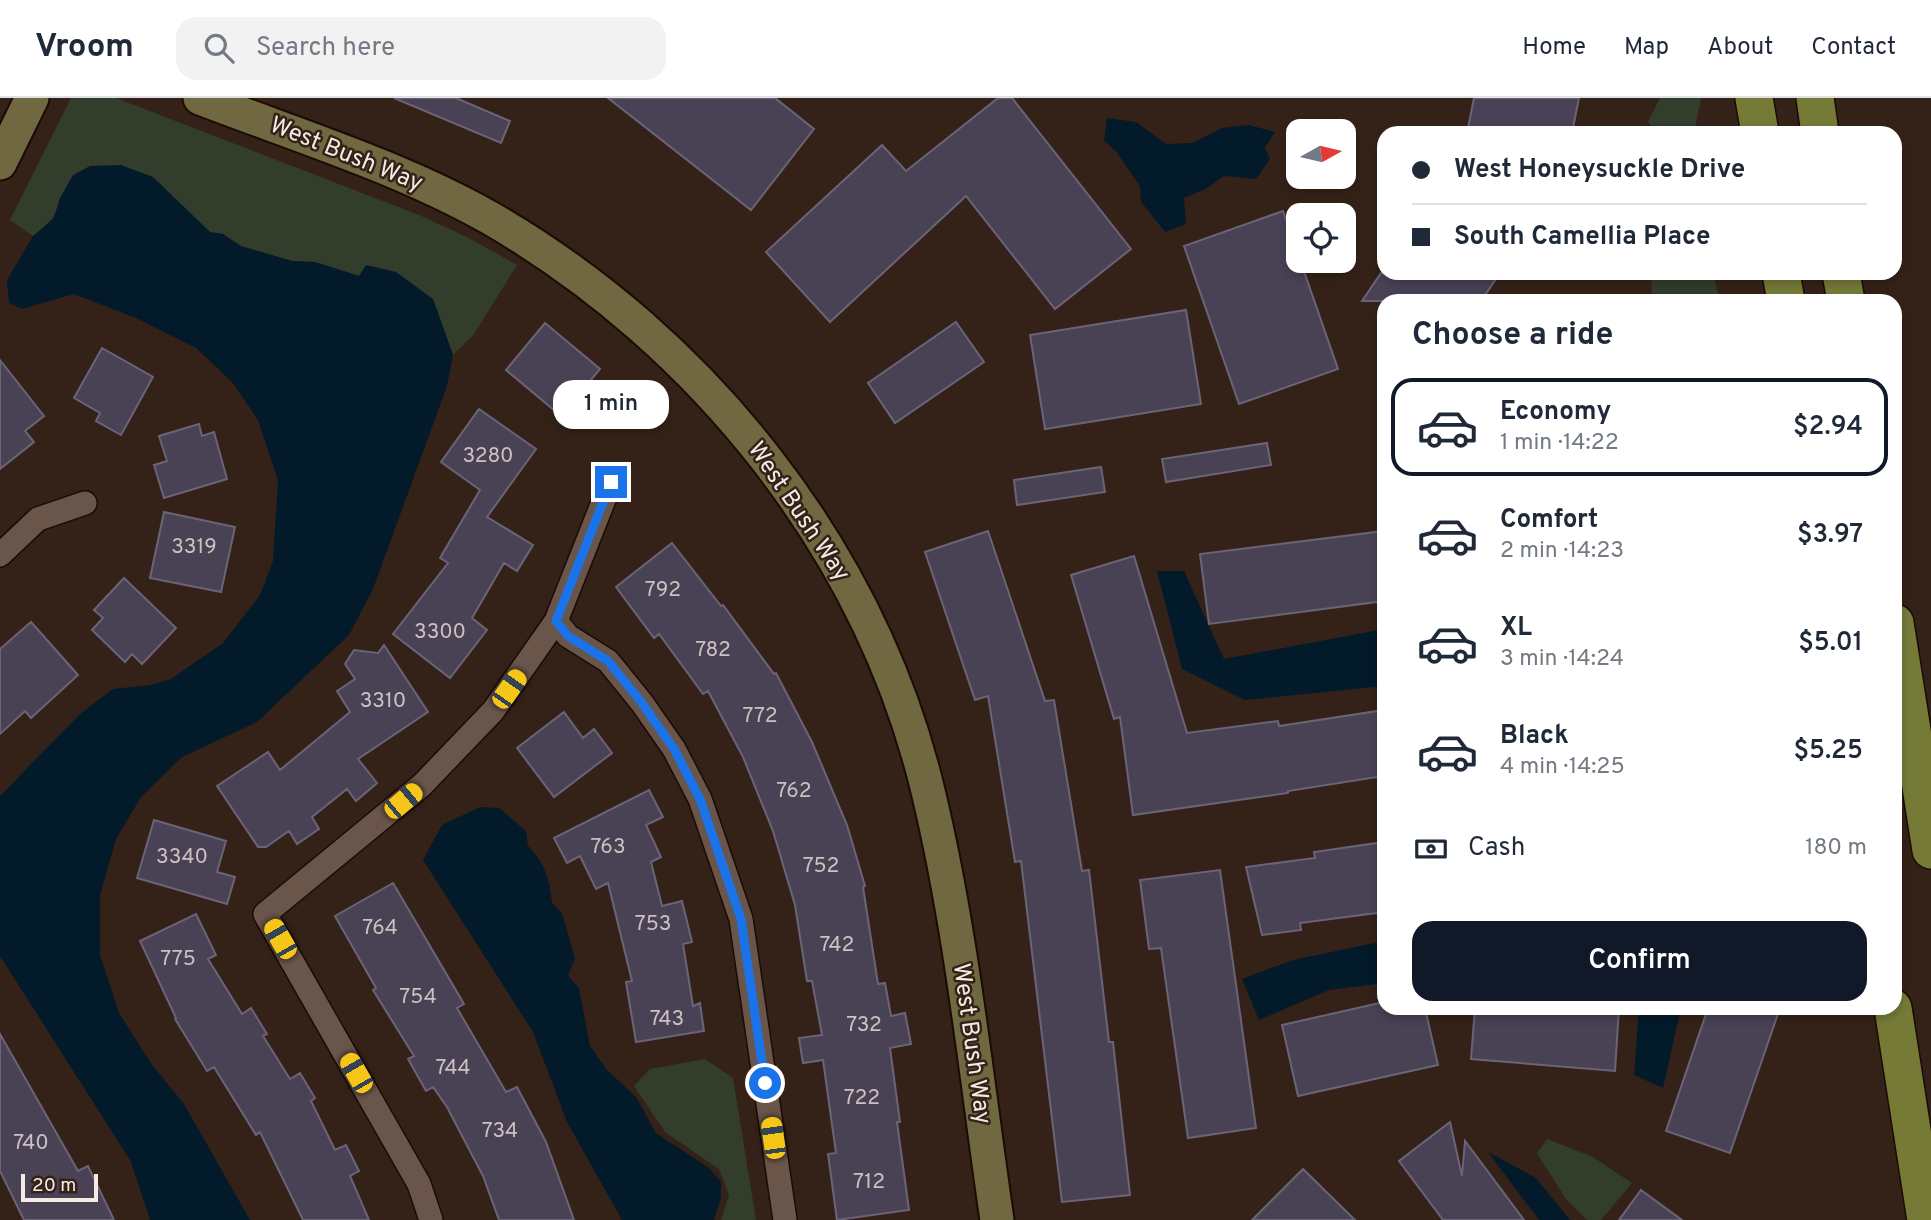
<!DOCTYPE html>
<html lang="en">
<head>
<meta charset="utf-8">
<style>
	body { margin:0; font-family:Overpass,sans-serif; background:#f2f2f3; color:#1f2937; height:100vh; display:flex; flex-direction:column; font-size:26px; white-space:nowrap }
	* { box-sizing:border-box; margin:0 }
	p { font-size:23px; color:#747a83 }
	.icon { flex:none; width:38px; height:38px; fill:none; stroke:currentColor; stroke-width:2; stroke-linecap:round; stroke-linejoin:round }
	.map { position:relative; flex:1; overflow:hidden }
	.panel { position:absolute; left:1377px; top:196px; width:525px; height:721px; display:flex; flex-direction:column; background:#fff; border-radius:21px; box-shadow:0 4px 10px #0003 }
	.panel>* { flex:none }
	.hud { position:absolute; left:1377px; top:28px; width:525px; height:154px; border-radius:21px; box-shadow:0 4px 10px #0003; display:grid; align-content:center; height:154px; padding:0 35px; background:#fff }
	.needle { width:46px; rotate:82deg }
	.fabs { position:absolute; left:1286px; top:21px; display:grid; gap:14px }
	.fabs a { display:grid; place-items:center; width:70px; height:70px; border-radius:14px; background:#fff; box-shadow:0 4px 10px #0003; font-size:35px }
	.scale { position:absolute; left:21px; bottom:18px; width:77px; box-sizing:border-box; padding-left:7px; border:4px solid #f7eae3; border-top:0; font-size:19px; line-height:24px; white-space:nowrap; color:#f7eae3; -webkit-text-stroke:5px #342218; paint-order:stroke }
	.end { position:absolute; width:32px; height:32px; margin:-16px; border:9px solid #1a73e8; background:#fff; box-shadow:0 0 0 4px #fff }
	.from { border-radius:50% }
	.bubble { position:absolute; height:49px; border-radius:21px; background:#fff; box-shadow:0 4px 10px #0003; font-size:23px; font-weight:600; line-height:49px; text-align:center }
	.car { position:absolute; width:21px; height:42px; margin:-21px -10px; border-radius:9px; box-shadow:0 0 5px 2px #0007; background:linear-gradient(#f5c518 24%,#345 0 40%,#f5c518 0 76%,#345 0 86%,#f5c518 0) }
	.hud b { display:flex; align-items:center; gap:24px; height:66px; font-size:26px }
	.hud b+b { border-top:2px solid #e0e1e3 }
	.hud i { width:18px; height:18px; background:#1f2937 }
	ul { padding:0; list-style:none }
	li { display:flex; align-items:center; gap:21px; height:98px; margin:0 14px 10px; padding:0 21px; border:4px solid transparent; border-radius:21px }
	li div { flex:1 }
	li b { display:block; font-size:26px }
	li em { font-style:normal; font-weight:600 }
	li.active { border-color:#111827 }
	li>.icon { width:63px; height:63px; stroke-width:1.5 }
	h2 { padding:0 35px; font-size:32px; line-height:84px }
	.pay { display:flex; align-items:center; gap:18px; height:77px; padding:0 35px; font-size:26px }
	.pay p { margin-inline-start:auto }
	.cta { display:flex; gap:14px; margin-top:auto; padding:14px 35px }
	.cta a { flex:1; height:80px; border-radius:21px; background:#111827; color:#fff; font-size:28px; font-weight:600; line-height:80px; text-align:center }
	header { display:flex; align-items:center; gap:42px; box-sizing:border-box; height:98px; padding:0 35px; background:#fff; border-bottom:2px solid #e0e1e3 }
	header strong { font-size:33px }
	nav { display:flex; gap:38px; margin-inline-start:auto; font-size:24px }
	.search { width:490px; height:63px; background:#f2f2f3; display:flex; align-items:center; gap:18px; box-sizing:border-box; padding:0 24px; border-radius:21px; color:#747a83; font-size:26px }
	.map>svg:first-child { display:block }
	.green { fill:#333d2b }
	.water { fill:#031a2a }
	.building { fill:#494255; stroke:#6b6378; stroke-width:2 }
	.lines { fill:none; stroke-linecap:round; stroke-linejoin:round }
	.street-casing { stroke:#1b0b04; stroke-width:26 }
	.secondary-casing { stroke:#1b0b04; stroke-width:37 }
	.primary-casing { stroke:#1b0b04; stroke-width:40 }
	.street { stroke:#6a554a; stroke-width:23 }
	.secondary { stroke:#706840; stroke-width:33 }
	.primary { stroke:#757b37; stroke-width:37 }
	.route { stroke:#1a73e8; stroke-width:9 }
	.labels { text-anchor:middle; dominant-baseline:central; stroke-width:5; stroke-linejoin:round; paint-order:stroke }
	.number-label { font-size:21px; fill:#ccc0c0 }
	.street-label { font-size:24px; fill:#f7eae3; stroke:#342218 }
</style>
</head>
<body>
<header>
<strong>Vroom</strong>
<div class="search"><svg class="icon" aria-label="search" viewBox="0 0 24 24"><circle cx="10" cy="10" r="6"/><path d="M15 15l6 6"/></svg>Search here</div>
<nav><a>Home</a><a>Map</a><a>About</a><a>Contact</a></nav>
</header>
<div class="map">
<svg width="1931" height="1122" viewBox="0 0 1931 1122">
	<rect width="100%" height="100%" fill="#342218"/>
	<path class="green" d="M71 0H116L419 117 467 139 517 167 474 236 453 257 433 201 315 164 292 163 241 148 223 136 210 134 153 80 60 100C55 119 50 128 33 138L10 122Z
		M1660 0H1701L1694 35H1657L1648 24Z
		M1651 175H1713L1720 203H1652Z
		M705 961 733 980 756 1122H721L729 1097 719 1071 665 1034 634 988 650 971Z
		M1547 1041 1593 1059 1632 1085 1601 1122H1587L1566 1101 1537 1055Z"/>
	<path class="water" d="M1107 20 1136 24 1166 46 1192 45 1222 30 1249 27 1275 34 1265 50 1270 61 1256 81 1224 78 1204 92 1184 100 1186 126 1165 134 1141 104 1140 88 1115 52 1104 43Z
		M121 67 153 79 210 134 223 136 241 148 292 163 315 164 359 178 366 167 396 174 433 201 453 257 447 288 373 491 349 537 257 624 182 659 141 699 116 741 100 797V857L119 915 152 967 184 1006 250 1122H150L130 1062 0 858V698L80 616 113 591 150 587 171 581 223 545 260 497 273 463 278 382 258 322 232 284 196 250 136 220 74 196 22 211 9 205 7 182 33 138 54 120 60 100 73 77 90 68Z
		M1157 473H1184L1224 561 1384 531V588L1245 602 1182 571Z
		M480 709 499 710 526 733 528 748C545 765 550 782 552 805L562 815 575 860 568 878 579 890 590 948 607 972 636 999 656 1035 709 1070 721 1084V1100L714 1122H622L567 1024 533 934 423 762 442 727Z
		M1384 843V885L1329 892 1259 922 1242 881 1293 862Z
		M1639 910H1681L1663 990 1634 977Z
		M1488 1054 1536 1080 1570 1122H1539Z"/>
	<path class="building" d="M394 0H456L510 23 501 45Z
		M608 0H775L814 31 751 112Z
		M998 0H1012L1131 151 1055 211 966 98 830 224 766 154 882 47 906 73Z
		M1474 0H1579L1572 35H1467Z
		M1283 113 1338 271 1239 306 1184 148Z
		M1381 175H1500L1481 203H1362Z
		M1186 212 1201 306 1045 331 1030 237Z
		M956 224 984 264 895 325 868 285Z
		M545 225 600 271 561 318 506 272Z
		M102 250 153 279 121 337 96 323 100 315 74 300Z
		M0 262 44 318 25 333 34 344 0 371Z
		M479 311 536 351 487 419 533 447 517 473 504 465 472 520 487 532 450 580 393 536 448 465 440 460 480 392 441 364Z
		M199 326 202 338 214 334 227 381 164 400 154 367 167 363 159 338Z
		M1267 345 1271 367 1166 384 1162 361Z
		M1101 369 1105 394 1017 407 1014 382Z
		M164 414 235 429 221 494 150 480Z
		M988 433 1045 603 1054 602 1082 773 1089 772 1109 944H1113L1130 1097 1062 1104 1021 763 1015 764 988 598 975 602 925 454Z
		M1384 433V503L1209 526 1200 456Z
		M672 445 721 508 723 507 774 576 776 575 812 644 847 727 865 788 863 789 878 886 885 885 891 918 905 915 911 946 890 950 900 1024H897L909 1112 837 1122 828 1056 836 1055 823 962 803 965 799 940 822 937 812 883H807L795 807 773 733 743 659 708 593 703 596 659 536 654 540 616 489Z
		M1134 458 1187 635 1278 623 1279 628 1384 612V678L1288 693V695L1133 717 1120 619 1114 621 1071 477Z
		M124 480 176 530 142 566 132 556 125 564 92 532 103 520 94 512Z
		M31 524 78 577 31 620 25 613 0 636V551Z
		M384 547 428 614 358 661 377 685 356 703 347 691 312 719 319 731 297 746 289 733 266 749H258L217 688 268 654 280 672 350 614 337 593 355 581 345 566 354 552 378 555Z
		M564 614 583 640 594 631 612 655 554 699 517 650Z
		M649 692 663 719 646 727 661 759 651 764 662 808 682 803 692 844 683 846 693 908 700 905 704 933 636 944 626 884 632 883 608 785 596 791 580 758 567 765 554 740Z
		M154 722 226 743 217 774 235 779 227 806 137 780Z
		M1384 744V814L1300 825 1301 832 1262 837 1246 769 1315 760 1314 754Z
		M1220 772 1256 1030 1188 1040 1161 850 1149 851 1140 782Z
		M393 785 464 906 457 910 506 994 517 989 546 1044 574 1122H499L483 1078 447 1009 433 989 426 993 408 961 414 958 373 892 376 890 335 818Z
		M196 816 216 857 208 861 242 916 251 910 267 936 263 938 290 981 300 975 315 1000 311 1003 335 1052 346 1047 359 1073 350 1078 369 1122H303L260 1034 256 1037 214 969 207 973 175 921 176 920 140 843Z
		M1384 904V910H1425L1438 967 1298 998 1282 927Z
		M1475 910H1619L1615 973 1471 961Z
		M1708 910H1780L1730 1055 1666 1033Z
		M0 936 78 1073 88 1068 114 1122H24L0 1073Z
		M1450 1024 1462 1078 1465 1043 1524 1122H1443L1399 1063Z
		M1303 1071 1355 1122H1252Z
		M1641 1092 1682 1122H1619Z"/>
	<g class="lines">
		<defs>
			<path id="street" d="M0 457 38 421 85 405
				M556 523 568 538 608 563 642 605 674 651 700 701 741 821 785 1122
				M431 1122 419 1086 265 816 422 687 493 613 556 523 611 384"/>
			<path id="secondary" d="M200 0C296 37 400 69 490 120 703 243 870 452 928 693 962 834 976 979 997 1122
				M0 65 32 0"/>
			<path id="primary" d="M1754 0 1760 35
				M1815 0 1820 35
				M1781 175 1786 203
				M1841 175 1846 203
				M1895 525 1931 752
				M1893 910 1926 1122"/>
		</defs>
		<use href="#street" class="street-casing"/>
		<use href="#secondary" class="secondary-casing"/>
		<use href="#primary" class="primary-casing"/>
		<use href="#street" class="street"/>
		<use href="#secondary" class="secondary"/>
		<use href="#primary" class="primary"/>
	</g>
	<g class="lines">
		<path class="route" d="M611 384 556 523 568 538 608 563 642 605 674 651 700 701 741 821 765 985"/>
	</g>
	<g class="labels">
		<g class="number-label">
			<text x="488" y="358">3280</text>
			<text x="194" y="449">3319</text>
			<text x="663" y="492">792</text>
			<text x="440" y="534">3300</text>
			<text x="713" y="552">782</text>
			<text x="383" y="603">3310</text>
			<text x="760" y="618">772</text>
			<text x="794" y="693">762</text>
			<text x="608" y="749">763</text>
			<text x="182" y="759">3340</text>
			<text x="821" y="768">752</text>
			<text x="653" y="826">753</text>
			<text x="380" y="830">764</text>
			<text x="837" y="847">742</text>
			<text x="178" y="861">775</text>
			<text x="418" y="899">754</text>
			<text x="667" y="921">743</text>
			<text x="864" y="927">732</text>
			<text x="453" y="970">744</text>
			<text x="862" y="1000">722</text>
			<text x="500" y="1033">734</text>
			<text x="31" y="1045">740</text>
			<text x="869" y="1084">712</text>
		</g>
		<g class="street-label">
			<text transform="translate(346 57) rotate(22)">West Bush Way</text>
			<text transform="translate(798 414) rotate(56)">West Bush Way</text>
			<text transform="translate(971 946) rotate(82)">West Bush Way</text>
		</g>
	</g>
</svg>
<div class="fabs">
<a><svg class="needle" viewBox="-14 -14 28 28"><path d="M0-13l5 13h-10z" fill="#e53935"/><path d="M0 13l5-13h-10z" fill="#747a83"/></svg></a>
<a><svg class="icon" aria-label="locate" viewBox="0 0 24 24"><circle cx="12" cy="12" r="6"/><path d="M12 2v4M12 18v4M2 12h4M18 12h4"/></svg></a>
</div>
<div class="scale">20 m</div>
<i class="end from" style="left:765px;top:985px"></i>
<i class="end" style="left:611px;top:384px"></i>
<div class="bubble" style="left:553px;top:282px;width:116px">1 min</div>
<i class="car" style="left:509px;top:591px;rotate:35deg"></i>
<i class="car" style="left:403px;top:703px;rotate:50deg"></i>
<i class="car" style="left:280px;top:841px;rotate:330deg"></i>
<i class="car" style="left:356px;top:975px;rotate:330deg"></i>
<i class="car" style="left:773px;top:1040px;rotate:352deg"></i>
<div class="hud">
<b><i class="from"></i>West Honeysuckle Drive</b>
<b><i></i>South Camellia Place</b>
</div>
<section class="panel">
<h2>Choose a ride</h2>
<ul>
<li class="active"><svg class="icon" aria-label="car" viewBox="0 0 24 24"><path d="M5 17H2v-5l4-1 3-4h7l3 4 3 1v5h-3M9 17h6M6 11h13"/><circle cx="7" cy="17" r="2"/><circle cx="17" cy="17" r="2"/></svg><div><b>Economy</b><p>1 min · 14:22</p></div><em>$2.94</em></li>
<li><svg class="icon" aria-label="car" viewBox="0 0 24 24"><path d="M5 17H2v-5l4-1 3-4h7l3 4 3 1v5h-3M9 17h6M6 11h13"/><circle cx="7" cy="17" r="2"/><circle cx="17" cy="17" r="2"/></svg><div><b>Comfort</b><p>2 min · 14:23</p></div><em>$3.97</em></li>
<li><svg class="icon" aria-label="car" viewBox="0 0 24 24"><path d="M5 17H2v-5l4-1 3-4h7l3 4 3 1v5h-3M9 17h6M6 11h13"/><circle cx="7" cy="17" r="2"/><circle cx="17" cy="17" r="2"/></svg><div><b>XL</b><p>3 min · 14:24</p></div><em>$5.01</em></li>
<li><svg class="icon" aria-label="car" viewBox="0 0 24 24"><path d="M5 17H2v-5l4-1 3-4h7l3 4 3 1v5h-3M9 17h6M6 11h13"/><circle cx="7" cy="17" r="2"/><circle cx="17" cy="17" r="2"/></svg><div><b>Black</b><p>4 min · 14:25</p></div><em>$5.25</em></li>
</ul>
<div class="pay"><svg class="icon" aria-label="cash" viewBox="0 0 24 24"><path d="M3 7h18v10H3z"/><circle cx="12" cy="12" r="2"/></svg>Cash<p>180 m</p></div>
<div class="cta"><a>Confirm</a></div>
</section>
</div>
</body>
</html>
